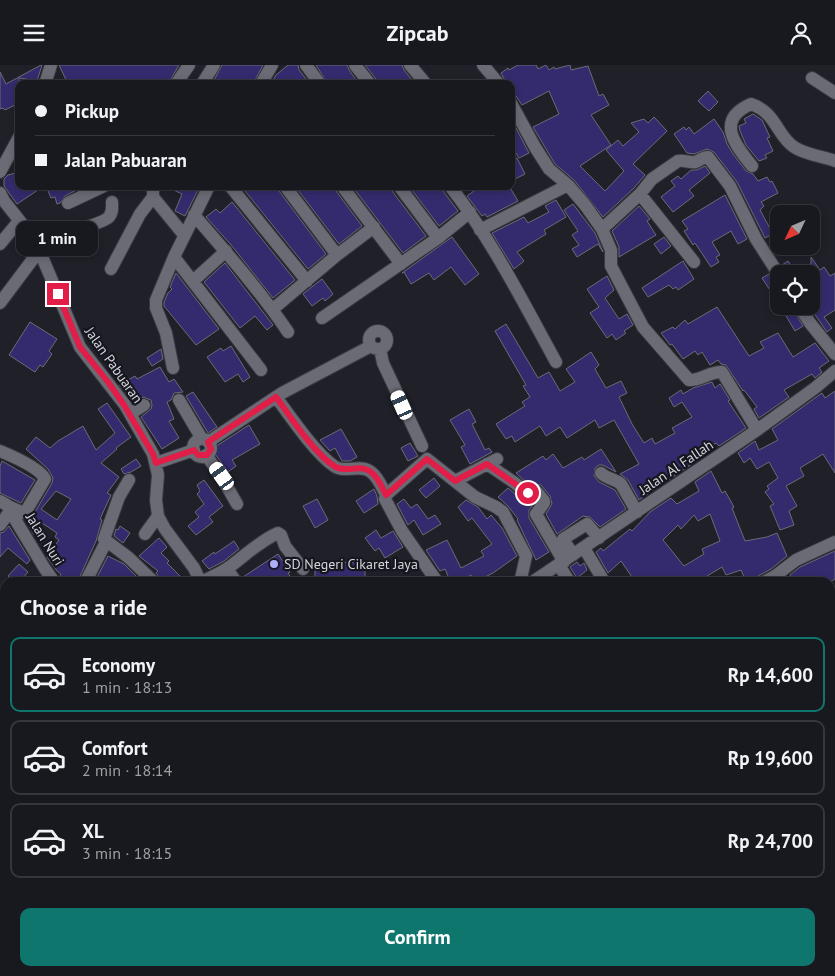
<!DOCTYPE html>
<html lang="en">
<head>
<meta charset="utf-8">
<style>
	body { margin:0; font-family:"PT Sans",sans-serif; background:#25252c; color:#f1f3f6; height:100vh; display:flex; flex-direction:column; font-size:19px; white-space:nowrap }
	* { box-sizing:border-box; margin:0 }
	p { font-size:16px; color:#9fa0a4 }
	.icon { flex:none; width:28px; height:28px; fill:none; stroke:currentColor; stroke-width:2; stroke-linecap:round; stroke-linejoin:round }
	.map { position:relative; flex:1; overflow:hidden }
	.panel { position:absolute; left:0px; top:512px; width:835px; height:399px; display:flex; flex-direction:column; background:#18181f; border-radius:15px 15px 0 0; box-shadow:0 2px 8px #0003,0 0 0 1px #36373d }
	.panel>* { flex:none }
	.hud { position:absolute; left:15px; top:15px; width:500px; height:110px; border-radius:10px; box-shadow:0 2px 8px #0003,0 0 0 1px #36373d; display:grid; align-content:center; height:110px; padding:0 20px; background:#18181f }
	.needle { width:32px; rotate:226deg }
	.fabs { position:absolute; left:770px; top:140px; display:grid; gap:10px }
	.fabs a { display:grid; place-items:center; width:50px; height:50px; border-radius:10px; background:#18181f; box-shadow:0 2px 8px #0003,0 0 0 1px #36373d; font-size:25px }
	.end { position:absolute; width:22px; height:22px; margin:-11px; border:6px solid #e11d48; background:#fff; box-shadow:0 0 0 2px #fff }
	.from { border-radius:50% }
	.bubble { position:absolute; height:35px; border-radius:10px; background:#18181f; box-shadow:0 2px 8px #0003,0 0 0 1px #36373d; font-size:16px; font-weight:700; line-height:35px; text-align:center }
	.car { position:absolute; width:15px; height:30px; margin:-15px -8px; border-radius:6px; box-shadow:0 0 4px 1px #0007; background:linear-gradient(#fff 24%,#345 0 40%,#fff 0 76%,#345 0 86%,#fff 0) }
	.hud b { display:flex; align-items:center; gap:18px; height:48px; font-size:19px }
	.hud b+b { border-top:1px solid #36373d }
	.hud i { width:12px; height:12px; background:#f1f3f6 }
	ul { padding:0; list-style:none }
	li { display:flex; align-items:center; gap:15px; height:75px; margin:0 10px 8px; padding:0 10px; border:2px solid #36373d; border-radius:10px }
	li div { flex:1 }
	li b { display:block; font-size:19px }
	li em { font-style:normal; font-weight:700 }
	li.active { border-color:#0f766e }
	li>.icon { width:45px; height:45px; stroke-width:1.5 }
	h2 { padding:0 20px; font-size:22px; line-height:60px }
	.primary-button { display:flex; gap:10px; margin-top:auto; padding:10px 20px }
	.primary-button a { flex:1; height:58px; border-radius:10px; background:#0f766e; color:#fff; font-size:20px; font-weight:700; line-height:58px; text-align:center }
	header { display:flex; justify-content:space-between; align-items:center; height:65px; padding:0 20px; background:#18181f; font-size:22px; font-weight:700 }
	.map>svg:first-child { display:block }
	.building { fill:#332b6d; stroke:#6b6b76; fill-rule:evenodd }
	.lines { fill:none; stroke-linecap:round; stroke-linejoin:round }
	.minor-casing { stroke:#393a41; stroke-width:14 }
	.minor { stroke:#6b6b76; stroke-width:12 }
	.route { stroke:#e11d48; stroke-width:6 }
	.poi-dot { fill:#afaefa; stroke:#16161f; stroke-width:2 }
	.labels { text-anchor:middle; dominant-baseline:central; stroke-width:4.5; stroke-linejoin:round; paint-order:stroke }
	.street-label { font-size:14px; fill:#d3d4da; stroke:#16161f }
	.poi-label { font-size:14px; fill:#d3d4da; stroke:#16161f; text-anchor:start }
</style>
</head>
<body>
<header><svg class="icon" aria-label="menu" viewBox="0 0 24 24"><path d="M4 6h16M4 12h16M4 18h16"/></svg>Zipcab<svg class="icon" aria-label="person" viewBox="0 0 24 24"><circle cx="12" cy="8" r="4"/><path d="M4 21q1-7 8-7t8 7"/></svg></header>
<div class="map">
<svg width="835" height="911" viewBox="0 0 835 911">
	<rect width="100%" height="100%" fill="#202029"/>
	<path class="building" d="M41 0H42L37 16 19 13V38L5 45 3 43 0 44V7L6 19Z
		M59 0H179L168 19H68Z
		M222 0H263L253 19H212Z
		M288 0H298L299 5 310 19H271L276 10Z
		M316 0H347L349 5 359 19H328Z
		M365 0H402L404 5 415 19H378L376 14Z
		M518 0H536L538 4 546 0 549 5 554 2 555 4 570 0 571 5 588 1 599 31 603 29 609 40 591 50 611 80 580 101 605 126 624 106 606 85 618 75 623 81 639 67 631 58 644 54 648 58 654 52 667 66 633 99 645 110 634 123 603 152 574 115 555 99 533 62 559 49 549 26 522 40 516 31 511 30V19H507L501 8 508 3 509 5Z
		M708 26 718 37 709 46 698 36Z
		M753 49 762 55 770 72 767 73 773 86 765 90 767 93 759 96 746 80 740 66 739 61 746 58 744 54Z
		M714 54 723 67 727 79 733 89 746 106 753 109 758 116 767 112 770 117 772 116 778 128 761 137 764 141 760 145 773 169 765 173 737 117 714 87 707 84 694 89 687 88 674 69 684 62 686 65 689 62 694 69Z
		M516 63 529 88 519 93 511 80V66Z
		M517 93 525 109 511 116V96Z
		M705 101 710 108 689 125 694 131 673 147 661 132 675 121 671 116 678 111 681 114 691 105H697Z
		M19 107V121H44L17 139 4 121V114L8 110Z
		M46 121H84L65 131 60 138 57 139 55 132 51 133Z
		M165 121H200L185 151 175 146 182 129Z
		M241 121H277L279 126 326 189 308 204Z
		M295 121H334L336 126 362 161 339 179Z
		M352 121H391L392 126 426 171 403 188Z
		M409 121H442L443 126 458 146 439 161Z
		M481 121H509L518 136 487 152 485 149 482 151 467 131Z
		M725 130 747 174 738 179 731 166 712 177 720 190 716 192 719 197 711 202 695 178 693 180 684 166 688 164 682 156Z
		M556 135 566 152 544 165 546 169 517 187 524 196 514 204 492 168 524 152 528 158 549 147 545 141Z
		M232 137 295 215 273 233 232 181 206 152 216 144 220 148Z
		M573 139 595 168 603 187 598 179 577 192 572 184 579 180 572 170 578 166 564 145Z
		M639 141 650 154 647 156 656 170 619 192V182L612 166Z
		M452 172 479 209 465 220 451 202 434 215 429 208 411 219 404 207 402 208Z
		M664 172 671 181 661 189 654 179Z
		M811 192 820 205 824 202 830 211 835 208V245L824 252 832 263 827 267 809 241H811V209H787L782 200 788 196 796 208 811 199Z
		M683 196 694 214 678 225 676 222 673 224 669 220 648 232 642 223Z
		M225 198 273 260 267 265 255 251 240 263 204 217Z
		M176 208 219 264 196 280 164 241V237L168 228 172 224 170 222Z
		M769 209 775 217 779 218V239L762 213Z
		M607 211 614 225 605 233 619 254 627 249 633 260 624 266 626 268 616 275 612 269 607 273 590 248 599 242 587 224Z
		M322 214 333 229 325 236 323 233 312 241 303 229Z
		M780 241H791L803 261 795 266Z
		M717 242 749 291 764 283 760 277 778 268 793 292 815 278 829 296 819 303 822 307 815 313 812 309 784 325 789 332 759 353 754 344 757 342 744 325 743 326 726 300 721 299 718 295 710 300 702 287 698 290 695 286 683 294 672 279 670 280 661 268 673 262 675 264 685 255 688 259Z
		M30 257 57 274 49 286 52 289 43 302 40 300 35 307 9 290Z
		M506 259 538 313 549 307 560 326 575 317 566 304 591 287 599 300 595 304 606 323 621 316 627 328 619 332 632 359 644 378 652 373 655 379 675 368 672 363 692 352 682 337 674 342 669 333 681 325 683 329 693 323 712 317 715 323 720 319 730 335 728 336 746 363 719 381 716 378 699 388 702 392 639 435 628 415 620 409 639 399 614 355 599 363 595 355 567 373 560 362 546 371 540 361 515 377 512 371 506 374 496 359 525 341 522 337 530 332 523 321 526 320 495 266Z
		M231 281 250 312 243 317 238 309 225 317 207 292 221 283 223 286Z
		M161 284 163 294 152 301 147 293Z
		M160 302 169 317 174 314 183 327 174 328 171 335 167 337 174 354 169 356 179 373 162 384 141 352 151 344 152 340 151 335 143 332 133 337 119 320 135 311 137 314Z
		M835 326V408L823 389 800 403 804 411 786 421 797 441 789 446 794 460 780 465 770 441 774 439 765 427 769 424 767 421 778 413 769 397 757 404 750 393 744 398 738 388 755 376 759 385 778 375 772 364 822 328 825 333Z
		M193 327 217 362 208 368 186 331Z
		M107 338 131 372 116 383 117 384 101 398 119 412 107 428 111 430 100 454 102 455 96 476 77 518H63L60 511 61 509 57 506 47 492 59 475 55 472 57 468 42 458 34 470 28 459 52 418 53 413 48 404 26 384 36 372 50 383 58 376 83 361 96 385 115 368 98 344ZM56 426 71 434 57 455 41 444Z
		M469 344 476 357 472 359 485 385 489 383 492 387 470 399 461 382 465 380 450 355Z
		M249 360 260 379 232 395 236 401 228 407 213 386 217 384 215 382Z
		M341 364 357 392 350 396H342L335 383 330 386 320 375Z
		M410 378 418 391 408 396 401 383Z
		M601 384 616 407 603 400H599L595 403 594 411 599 417 615 425 626 444 600 462 590 452 583 451 557 469 546 449 552 439 550 431 541 420 528 419 516 408 543 391 546 395 553 389 563 403 582 392 584 395Z
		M136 394 141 401 131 407 124 409 121 404Z
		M2 396 35 415 21 438 0 428V401Z
		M711 406 722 428 725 426 734 442 732 443 745 476 767 472 777 468 787 491 771 504 758 511 754 518H749L747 511 744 512 741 505 726 510 722 502 707 511 710 518H636L621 496 608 508 596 487 601 483 603 486 630 464 632 466 650 447 671 433 677 439 699 426 695 417ZM710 449 720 476 702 484 704 489 684 501 663 475 678 460 681 464 694 450 698 456Z
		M434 413 440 421 426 433 419 425Z
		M204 415 223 441 209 452 213 457 196 470 188 461 199 452 195 447 204 439 197 429 200 426 197 420Z
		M508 423 520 433 533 435 535 437 529 445V453L549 487 536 495 517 455 518 454 508 441 498 432Z
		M374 424 377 431 378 439 364 448 356 436Z
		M317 434 328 455 315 463 303 441Z
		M404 434 411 443 417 439 428 454 435 450 441 459 423 470 414 455 408 460 397 439Z
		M466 435 478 442 487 454 491 450 502 463 517 491 493 508 475 517 471 510 456 518H451L445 504 440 506 426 485 447 475 461 503 484 491 481 486 492 479 472 453 468 456 458 442Z
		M9 461 30 495 27 499 8 483 0 492V468L4 467Z
		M120 461 130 468 123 478 114 471 116 464 118 465Z
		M376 465 381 473 393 466 403 482 385 493 379 483 375 486 365 473Z
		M159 473 167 482 161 488 169 496 167 498 187 518H163L156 508 158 506 139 491Z
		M234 476 239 484 224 496 209 504 202 496 214 487 215 489Z
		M835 486V514L828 518H794L790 510 800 502Z
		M278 489 290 507 288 508 294 518H245L243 512Z
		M108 491 124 499 143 518H94Z
		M315 496 365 498V515L315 513Z
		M577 497 580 501 584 498 587 505 577 513 570 502Z
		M19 499 28 507 19 518H15L8 511Z"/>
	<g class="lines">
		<defs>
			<path id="minor" d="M306 0 320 19
				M355 0 370 19
				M410 0 426 19
				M483 0 499 19
				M812 13 835 28
				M45 19 51 0
				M176 19 189 0
				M202 19 214 0
				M261 19 272 0
				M511 38 535 82 549 104 568 120 585 140 602 164 611 185V201L643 262 689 315C701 316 710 306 722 307L757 365
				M752 101C735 80 715 55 751 39 777 48 776 70 794 82 806 90 822 91 835 96
				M0 107 19 72
				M153 121V132L184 170
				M230 121 307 216
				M285 121 337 190
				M342 121 401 199
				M399 121 438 173
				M450 121C492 175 523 237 556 297
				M0 128 4 136 35 175 80 282 125 340 153 389 158 410 156 435 158 451 165 464 194 503 201 518
				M640 129 694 197
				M68 138 104 121
				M194 150C227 188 260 226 288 267
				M602 164 640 129 652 114 678 96C685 95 690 98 696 97 700 95 703 92 708 92L730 121 756 174 779 210
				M480 165 568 120
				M35 175C48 172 102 160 109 152 113 147 112 143 112 137
				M0 179 19 156
				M174 192 261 305
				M111 204 140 149 153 132
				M193 216 226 186
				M0 238 39 186
				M799 241 810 258 835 289
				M273 244 337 190 374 162
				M322 253 438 173 470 147
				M369 275a9 9 0 1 1 18 0a9 9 0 1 1-18 0Z
				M380 284 383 298 422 381
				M173 303 166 268 156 243V235L174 192 209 121
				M276 332C290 351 315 388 334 401 345 409 360 398 371 407 378 412 382 422 386 430
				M179 335 202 374
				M130 349 144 340
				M193 383a9 9 0 1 1 18 0a9 9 0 1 1-18 0Z
				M208 377 282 328 371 281
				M0 386C12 391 40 403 45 414L26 446 24 448 10 442
				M206 390 221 411 237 439
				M156 398 194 385
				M487 399 515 418 525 427H537L544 436V438L536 449 564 497
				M601 408C607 414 615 414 621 419L637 447
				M129 415 119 432 104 474 129 493 155 518
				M455 416 497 394
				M0 436 10 442V446L45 504 55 518
				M0 460 10 446
				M145 469 158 451
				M584 483 605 518
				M573 490 563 474 587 459 599 473
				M559 500 570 518
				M227 504 237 518
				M201 517C212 512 223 507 232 500 248 488 260 476 278 468L281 470 285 481 303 504
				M85 518 106 477
				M438 518 402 466 385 434 386 430 427 394 475 432 496 442 503 447 526 491 520 518
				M531 518 757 365 815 323 835 306
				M762 518 775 511 796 495 835 477
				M0 721 5 716
				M830 787H835
				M0 790 5 797
				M0 842 5 839
				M176 906 178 911
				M283 906 286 911
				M610 906 611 911
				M67 911 78 906
				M472 911 484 906"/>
		</defs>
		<use href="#minor" class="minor-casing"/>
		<use href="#minor" class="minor"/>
	</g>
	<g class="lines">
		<path class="route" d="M58 229 80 282 108 317 124 340 153 389 156 398 194 385 198 390H207L211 384 208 377 276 332C291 352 313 387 334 401 345 409 360 398 371 407 378 412 382 422 386 430L427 394 455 416 487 399 528 428"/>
	</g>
	<circle class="poi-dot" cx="274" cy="499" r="5"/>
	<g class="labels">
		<g class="street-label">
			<text transform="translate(114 300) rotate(55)">Jalan Pabuaran</text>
			<text transform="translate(676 402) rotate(-34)">Jalan Al Fallah</text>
			<text transform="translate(45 474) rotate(58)">Jalan Nuri</text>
		</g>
		<g class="poi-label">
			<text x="284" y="499">SD Negeri Cikaret Jaya</text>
		</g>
	</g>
</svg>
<div class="fabs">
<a><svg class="needle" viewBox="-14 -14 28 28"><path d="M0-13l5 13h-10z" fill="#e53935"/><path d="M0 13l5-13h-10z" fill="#9fa0a4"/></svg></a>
<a><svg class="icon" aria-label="locate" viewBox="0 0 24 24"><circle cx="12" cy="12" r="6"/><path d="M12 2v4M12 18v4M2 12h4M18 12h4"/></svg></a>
</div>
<i class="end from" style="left:528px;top:428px"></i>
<i class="end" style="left:58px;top:229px"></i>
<div class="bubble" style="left:16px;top:156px;width:82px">1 min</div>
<i class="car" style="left:402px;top:340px;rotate:336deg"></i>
<i class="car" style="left:222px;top:411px;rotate:324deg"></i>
<div class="hud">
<b><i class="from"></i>Pickup</b>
<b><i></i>Jalan Pabuaran</b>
</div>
<section class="panel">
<h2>Choose a ride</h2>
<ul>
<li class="active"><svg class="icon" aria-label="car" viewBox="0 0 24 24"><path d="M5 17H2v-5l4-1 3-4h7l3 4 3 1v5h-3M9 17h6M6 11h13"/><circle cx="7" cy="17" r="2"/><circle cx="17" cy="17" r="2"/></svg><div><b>Economy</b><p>1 min · 18:13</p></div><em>Rp 14,600</em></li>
<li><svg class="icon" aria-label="car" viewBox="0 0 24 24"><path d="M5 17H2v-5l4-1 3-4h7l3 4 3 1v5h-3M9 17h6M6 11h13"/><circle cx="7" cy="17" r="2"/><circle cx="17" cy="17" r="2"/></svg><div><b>Comfort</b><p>2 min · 18:14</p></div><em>Rp 19,600</em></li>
<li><svg class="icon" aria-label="car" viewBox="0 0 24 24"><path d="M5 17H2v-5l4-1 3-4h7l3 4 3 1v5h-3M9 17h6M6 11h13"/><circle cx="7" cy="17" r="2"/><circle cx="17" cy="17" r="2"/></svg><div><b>XL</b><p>3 min · 18:15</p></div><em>Rp 24,700</em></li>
</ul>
<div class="primary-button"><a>Confirm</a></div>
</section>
</div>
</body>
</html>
